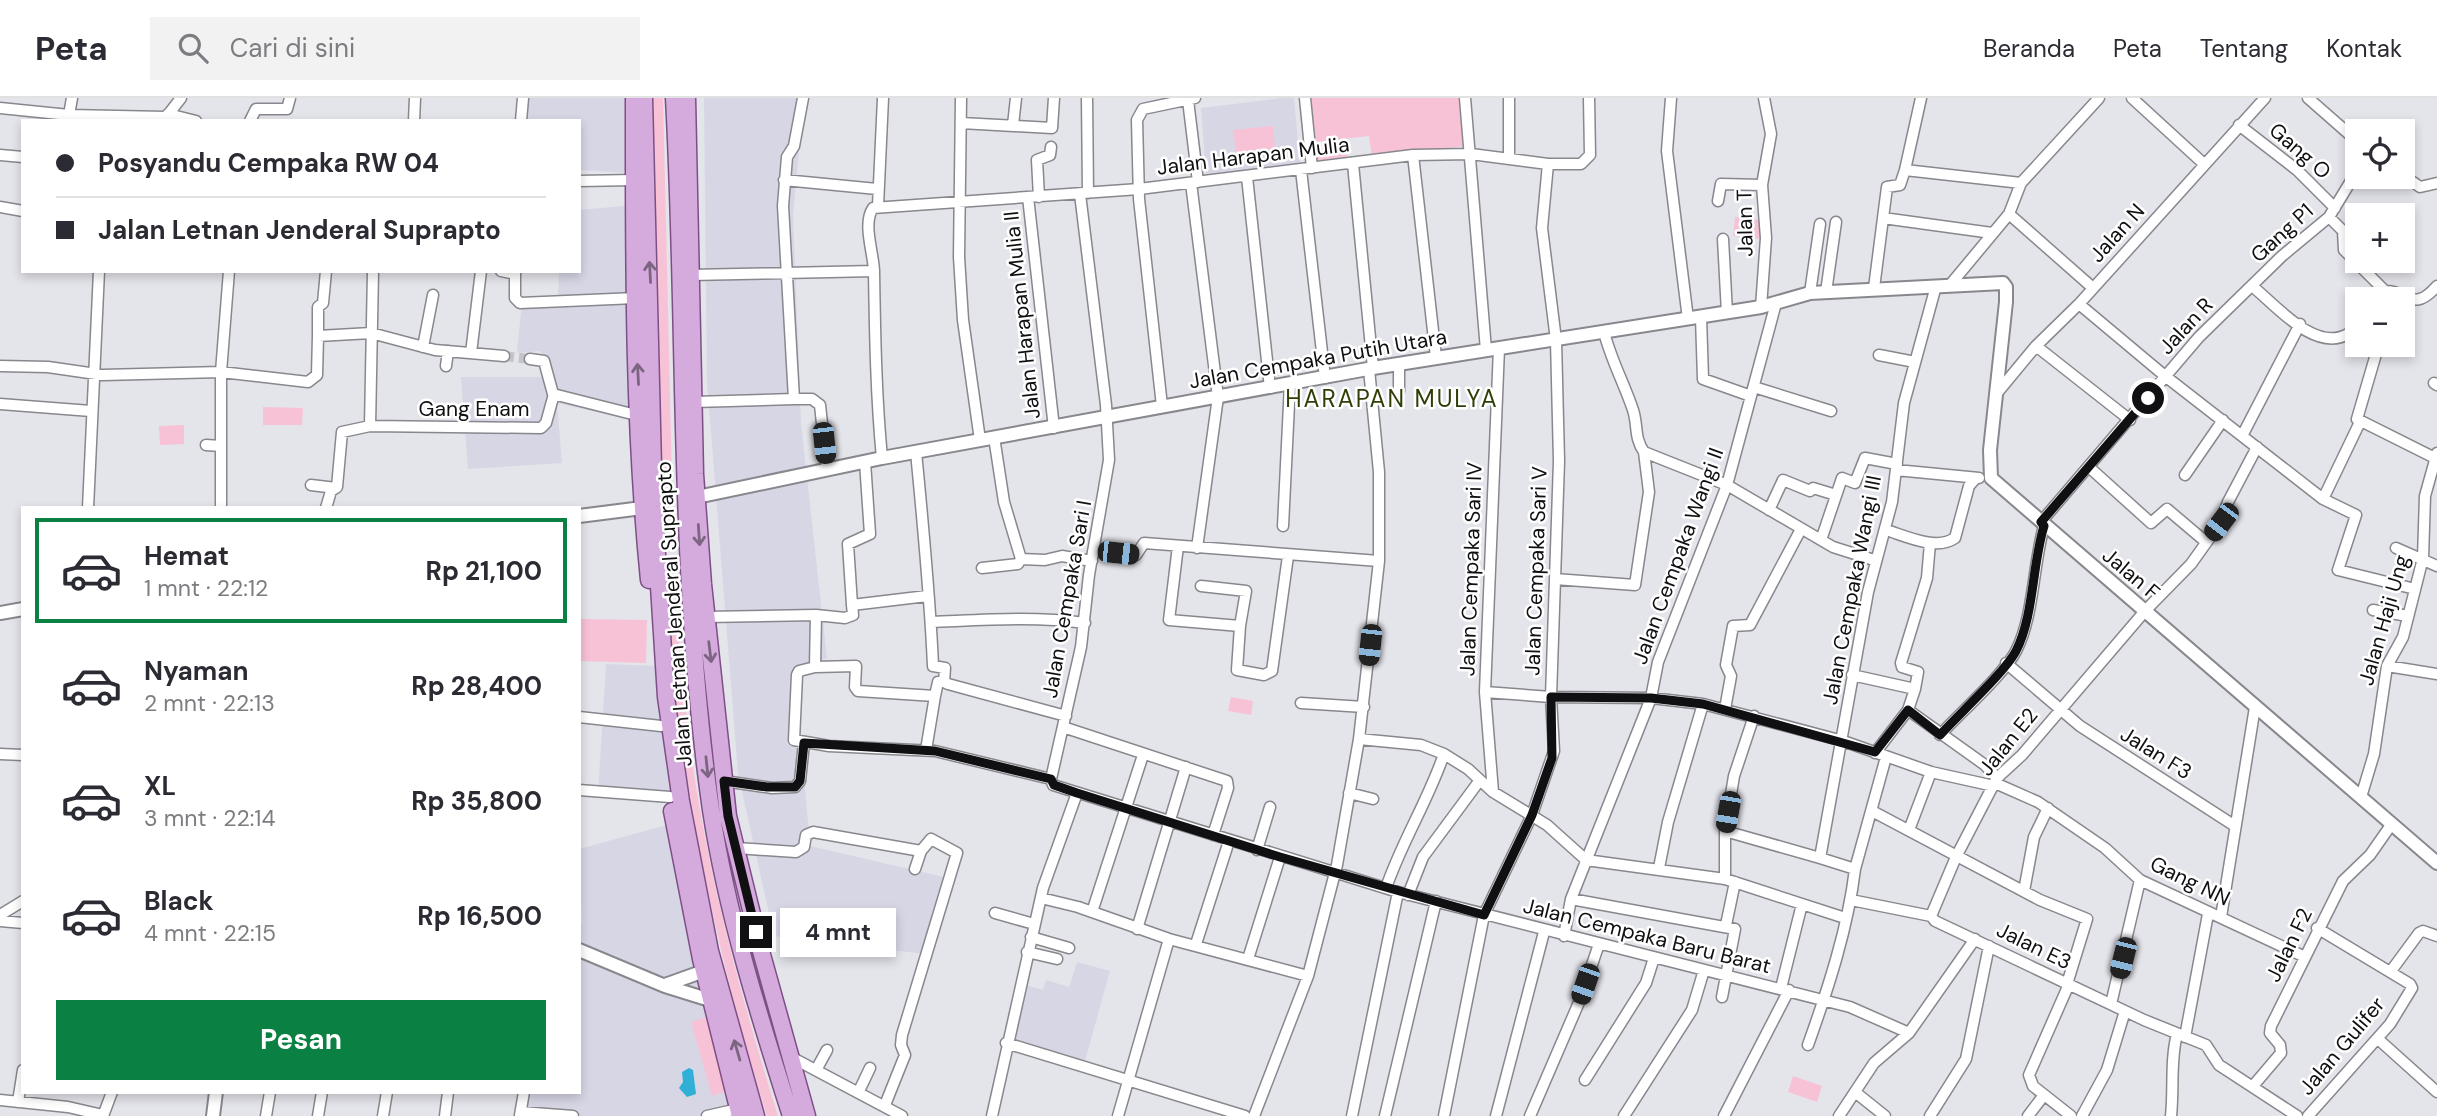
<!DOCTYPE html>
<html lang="id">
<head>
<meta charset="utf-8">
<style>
	body { margin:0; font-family:"DM Sans",sans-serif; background:#f2f2f3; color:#2b2b33; height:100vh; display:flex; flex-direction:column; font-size:26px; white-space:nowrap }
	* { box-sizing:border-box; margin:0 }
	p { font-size:23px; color:#7c7c81 }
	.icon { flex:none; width:38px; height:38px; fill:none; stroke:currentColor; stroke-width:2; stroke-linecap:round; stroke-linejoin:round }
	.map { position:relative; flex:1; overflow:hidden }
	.sheet { position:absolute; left:21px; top:408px; width:560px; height:588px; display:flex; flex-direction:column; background:#fff; border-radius:0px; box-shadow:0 4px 10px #0003 }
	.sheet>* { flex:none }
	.banner { position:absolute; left:21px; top:21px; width:560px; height:154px; border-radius:0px; box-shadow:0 4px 10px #0003; display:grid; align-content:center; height:154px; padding:0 35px; background:#fff }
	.buttons { position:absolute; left:2345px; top:21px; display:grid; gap:14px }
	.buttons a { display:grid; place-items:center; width:70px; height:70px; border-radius:0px; background:#fff; box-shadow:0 4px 10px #0003; font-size:35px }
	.end { position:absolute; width:32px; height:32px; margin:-16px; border:9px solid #101012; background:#fff; box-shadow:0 0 0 4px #fff }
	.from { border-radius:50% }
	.bubble { position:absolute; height:49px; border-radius:0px; background:#fff; box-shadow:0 4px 10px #0003; font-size:23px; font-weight:700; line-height:49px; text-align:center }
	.car { position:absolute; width:21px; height:42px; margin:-21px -10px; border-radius:9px; box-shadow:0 0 5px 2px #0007; background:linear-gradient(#222 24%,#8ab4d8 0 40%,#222 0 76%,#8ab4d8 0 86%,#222 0) }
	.banner b { display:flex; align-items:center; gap:24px; height:66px; font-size:26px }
	.banner b+b { border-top:2px solid #e1e1e2 }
	.banner i { width:18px; height:18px; background:#2b2b33 }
	ul { padding:12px 0 0; list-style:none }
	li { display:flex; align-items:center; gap:21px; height:105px; margin:0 14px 10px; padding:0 21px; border:4px solid transparent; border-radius:0px }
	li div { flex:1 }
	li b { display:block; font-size:26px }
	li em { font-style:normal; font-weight:700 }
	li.current { border-color:#0b8043 }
	li>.icon { width:63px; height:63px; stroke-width:1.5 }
	.button { display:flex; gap:14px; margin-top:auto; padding:14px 35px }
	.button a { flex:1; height:80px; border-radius:0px; background:#0b8043; color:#fff; font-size:28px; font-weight:700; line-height:80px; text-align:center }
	header { display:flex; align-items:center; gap:42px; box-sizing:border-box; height:98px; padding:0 35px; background:#fff; border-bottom:2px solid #e1e1e2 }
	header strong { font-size:33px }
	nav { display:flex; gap:38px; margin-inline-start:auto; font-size:24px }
	.search { width:490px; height:63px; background:#f2f2f3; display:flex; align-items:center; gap:18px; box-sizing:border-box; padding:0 24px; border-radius:0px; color:#7c7c81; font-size:26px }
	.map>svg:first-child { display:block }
	.built { fill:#d7d6e5 }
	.green { fill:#f8c2d6 }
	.water { fill:#30afd7 }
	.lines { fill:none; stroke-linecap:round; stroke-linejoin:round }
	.minor-tunnel { stroke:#c4c4ca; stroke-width:10; stroke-dasharray:10 5; stroke-linecap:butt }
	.minor-casing { stroke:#87878d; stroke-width:13 }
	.tertiary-casing { stroke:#87878d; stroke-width:16 }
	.primary-casing { stroke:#7e4f86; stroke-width:19 }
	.minor { stroke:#fff; stroke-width:10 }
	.tertiary { stroke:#fff; stroke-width:12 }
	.primary { stroke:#d5aadc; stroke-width:16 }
	.oneway { stroke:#7c6581 }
	.route { stroke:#101012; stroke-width:9 }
	.labels { text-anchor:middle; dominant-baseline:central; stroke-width:5; stroke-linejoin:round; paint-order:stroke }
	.street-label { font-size:21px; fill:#101012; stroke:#fff }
	.quarter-label { font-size:24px; letter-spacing:2px; fill:#2d3f07; stroke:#fff }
</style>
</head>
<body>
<header>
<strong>Peta</strong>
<div class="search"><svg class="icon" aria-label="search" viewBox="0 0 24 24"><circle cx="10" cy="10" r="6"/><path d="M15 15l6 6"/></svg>Cari di sini</div>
<nav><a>Beranda</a><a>Peta</a><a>Tentang</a><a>Kontak</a></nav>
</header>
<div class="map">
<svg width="2437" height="1018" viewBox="0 0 2437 1018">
	<rect width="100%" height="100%" fill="#e4e4eb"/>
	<path class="built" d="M525 0H634V75L579 72V23H526Z
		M704 0H804L793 117 801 325 827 560 795 572 810 748 948 780 925 856 774 838 738 675 707 284Z
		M1281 0H1294L1300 65 1206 76 1201 10Z
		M634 107 640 324 557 305 562 365 468 371 461 279H546L540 253 517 255 522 204 558 201 559 173H579V112Z
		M606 566 656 568 670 699 598 696Z
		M674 725 740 1018H520L523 994H579V830L582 824 579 751Z
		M1077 864 1110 873 1085 963 1009 942 1022 886 1043 892 1046 882 1069 889Z"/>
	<path class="green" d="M650 0H663L672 385 660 386Z
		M1309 0H1461L1466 48 1372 59 1369 38 1313 44Z
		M1273 28 1275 51 1236 55 1233 32Z
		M1345 43 1347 59 1314 63 1312 48Z
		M1735 119 1763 122 1761 141 1733 138Z
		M263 309 303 310 302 327H263Z
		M184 327V346L160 347 159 328Z
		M662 514 689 748 758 1018H740L733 991 712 998 691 924 713 917 670 699 652 516Z
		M677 516C682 569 686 623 694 676 712 792 743 906 778 1018H767C715 855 683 687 666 517Z
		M580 521 647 522 646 565 579 563Z
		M1231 599 1253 603 1251 617 1228 613Z
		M1793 978 1822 988 1817 1004 1788 994Z"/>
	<path class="water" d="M689 970 693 972 696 996 687 999 679 990 683 984 682 974Z"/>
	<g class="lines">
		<path class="minor-tunnel" d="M504 258 530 261"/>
		<defs>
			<path id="minor" d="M961 0 959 159 963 222 980 342
				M1087 0 1088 95
				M1305 0 1312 70
				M1465 0 1486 252
				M1509 0V61
				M1671 0 1667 53 1688 221
				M2132 0 2204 66
				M2308 0 2357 43
				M1188 2 1198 84
				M0 10 69 17 165 19
				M168 16 196 23
				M69 17 72 0
				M164 22 181 0
				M250 23 256 11H287L290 0
				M414 23 415 0
				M521 23 523 0
				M961 25 1052 30 1054 0
				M1013 27 1016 0
				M2239 27 2297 72 2335 110
				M0 57 23 59
				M1413 57 1436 259
				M1353 66 1373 270
				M1301 72 1325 280
				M1905 72 1921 0
				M2403 77 2420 89 2437 85
				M1247 79 1270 290
				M784 82 877 91
				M579 83 634 82
				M1191 85 1218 299 1197 450
				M1080 96 1106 307 1109 362 1089 477 1081 549 1051 681 1053 687 1398 794 1850 909 1909 935
				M1028 99 1054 330
				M1039 99 1037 62 1050 57 1051 49
				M1718 103 1721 86 1762 87
				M878 108 883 0
				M0 109 23 113
				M2009 116 2093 190
				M2329 119 2343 133 2344 152 2385 193
				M1883 120 1992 135
				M1723 141 1727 215
				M501 173 515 176
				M515 173V200L520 205 636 200
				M690 177 874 173
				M1950 187 2009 116 2021 85 2099 0
				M2252 188C2277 208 2315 255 2348 236L2357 240
				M1874 190 1887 89 1900 87 1905 72 2021 85
				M1826 194 1836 124
				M1810 195 1820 126
				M2376 201 2385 193C2409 192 2412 216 2437 188
				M2079 206 2165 278 2323 401 2356 417 2338 472 2415 491
				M1761 209 1766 140 1762 87 1771 36 1764 0
				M1701 219 1703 281 1751 298
				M1604 234C1611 262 1624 285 1633 312 1638 327 1634 340 1644 354L1727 387 1833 449 1874 462
				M318 238V209L323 205 326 173
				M2370 247 2375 250 2376 256 2357 321 2435 360
				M2036 248 2130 322
				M423 249 433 197
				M471 255 481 173
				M1879 257 1915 264
				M530 261 544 263 553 296 640 318
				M1399 265V293
				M0 268 48 269 103 277 221 274 308 284 317 277 318 238 371 235 435 252 504 258
				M446 268 448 253
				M2434 285 2437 287
				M1754 289 1831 313
				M1997 295 2036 248 2079 206 2265 0
				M794 301H812L820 307 827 372
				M694 304 794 301 783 108 787 59 794 48 803 0
				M0 306 91 313
				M1162 308 1139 101 1137 22 1143 11 1195 0
				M370 328 541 330 546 325 554 296
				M2242 338 2300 226
				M994 339 1004 404 1021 461 1045 462 1062 458 1092 463
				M206 347 221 348
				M916 354C923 426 930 497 933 568L945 570 944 584 948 586 1066 618
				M882 360C876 298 875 236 874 174 874 156 862 126 873 110L1139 91 1413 57 1471 56 1548 66H1581L1590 57 1589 0
				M2090 370 2151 425 2167 411 2206 444
				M1896 372 1979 380
				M2185 377 2223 322
				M311 387 336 390
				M2323 401 2360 324
				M88 410 99 173
				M221 410V274L229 173
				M326 410 331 393 337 389 342 334 370 328 373 173
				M1769 412 1783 382 1810 393 1813 390 1836 397
				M2041 424 2199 239 2282 158 2329 119 2357 73
				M1283 428 1290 286
				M1886 432C1906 438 1936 453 1955 440L1969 388 1976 380
				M1821 442 1842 380 1855 385 1865 360 1897 366
				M1178 448 1169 522 1240 528 1237 572 1264 577 1272 573 1288 458
				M2396 450 2437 468
				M1093 453 1136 457 1144 445 1379 463
				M982 470 1018 466 1021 461
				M1555 481 1635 487 1649 394 1644 354
				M1201 488 1246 493 1240 528
				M852 507 848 446 870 436 865 364
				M2373 512 2408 518
				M816 517 815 569 799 573 797 577 794 642 829 648 935 653 1051 681
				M706 519 816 517 845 520 853 517 852 507 927 498
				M932 524C983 522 1034 518 1085 525
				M2006 565 2080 628 2235 728
				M2387 568 2437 576
				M815 569 856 568 855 589 858 593 935 598 938 584H944
				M1852 577 1915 591 1908 612 1985 667 1997 680
				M1915 591 1918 574 1902 569 1901 565 1927 480 1930 445
				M1485 594 1551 599 1651 600 1703 606 1843 643 1931 674 1909 732
				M1301 605 1364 609
				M1725 611 1731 578 1726 567 1733 528 1750 527 1801 431
				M579 619 661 628
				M1063 629 1227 683 1228 690 1213 737
				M1940 637C1959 616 2005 575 2016 553 2034 518 2033 467 2044 428
				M1359 641 1421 647 1444 656 1468 671 1493 694 1547 727 1586 762 1725 781 1845 820
				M926 652 935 598
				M1875 655 1908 612
				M0 656 23 657
				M1931 674 1994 688
				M724 683 772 690 795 689 800 683 804 645
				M1995 685 2038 704 2105 750 2140 782 2305 859
				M579 692 670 699
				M1493 694 1485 594 1499 250
				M1349 695 1373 701
				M2361 699 2374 656 2387 568 2403 539 2423 460 2425 398 2437 355
				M1872 713 2040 802 2087 821 2067 886
				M1725 733 1820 760
				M736 750 796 754 804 749 806 737 813 734 921 753 931 741 957 755 902 937 901 947 905 957 885 1007
				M1257 752 1270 709
				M1659 770 1668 724 1703 606
				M915 771 921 753
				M1855 771 1886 659
				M1725 781V733L1734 678 1754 618
				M1386 790C1402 743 1428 703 1444 656
				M2024 793 2034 739 2048 710
				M1408 797 1423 759 1480 682
				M1041 800 1078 809 1169 841 1308 878
				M1571 801 1735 831 1722 899
				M1851 802 1931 818 1935 823 2144 922 2206 947 2219 967 2297 1018
				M1092 814 1143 657
				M995 815 1034 826
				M0 817 23 803
				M1931 818 1956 759 1997 680 2022 657 2145 513 2191 466 2221 424 2228 404 2257 349
				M2221 819 2255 609
				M0 823 23 825
				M1726 827 1735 784
				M1137 831 1186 669
				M1564 838 1571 801 1651 600 1658 564 1727 387 1776 205
				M1031 839 1069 850
				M1196 846 1229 743
				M1027 854 1057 861
				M1248 861 1280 759
				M2391 873 2419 835 2423 833 2437 838
				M2069 886 2029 977 2033 988 2071 1018
				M1781 890 1802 806
				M2111 906 2140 782
				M2185 939 2208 816
				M2378 941 2437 994
				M1006 945 1245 1018
				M1808 947C1828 891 1848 830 1855 771L1820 760 1868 494 1892 404 1904 305 1936 188
				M789 958 902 1018
				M816 972 827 952
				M1585 982 1646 885 1654 860
				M2253 988 2281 955 2280 947 2270 935 2271 928 2343 783 2370 757 2391 727
				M859 993 870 970
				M1855 994 1885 1018
				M0 1002 68 1009 103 1017
				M18 1004 23 972
				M521 1014 573 1018
				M520 1017 524 994
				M103 1018 112 994
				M266 1018 270 994
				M318 1018 322 994
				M383 1018 387 994
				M445 1018 448 994
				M707 1018 738 1011
				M992 1018 1043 790 1077 695
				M1118 1018 1169 841
				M1254 1018 1308 878 1337 767 1359 641 1379 463V374L1369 271
				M1352 1018 1398 794
				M1385 1018 1436 803
				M1444 1018 1484 817 1532 717 1554 653 1551 599 1559 363 1556 242 1542 130 1548 66
				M1496 1018 1544 834
				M1530 1018 1580 902 1599 846
				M1624 1018 1692 912 1704 872
				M1724 1018 1789 892
				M1839 1018 1874 965 1909 935 1975 841
				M1930 1018 1966 961 1989 848
				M2028 1018 2044 997
				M2082 1018 2107 972 2125 913
				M2171 1018C2174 990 2170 963 2177 936
				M2308 1018 2390 926 2412 890 2410 886 2317 830"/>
			<path id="tertiary" d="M697 399 882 360 1373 270 1761 209 1810 195 2003 185 2006 189V204L1990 352 1991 380 2437 765
				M579 418 642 410
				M0 515 23 511
				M579 852 665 888 710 902
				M665 887 704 873
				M213 1018 216 994"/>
			<path id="primary" d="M644 0 654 409 666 599 681 703 710 853 756 1018
				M674 0C687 238 677 475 711 712 727 816 759 918 791 1018
				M687 0 695 376 703 486 728 718 761 853 807 1018
				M634 1C634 161 633 323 649 482
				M672 713 701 861 740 1018"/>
		</defs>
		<use href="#minor" class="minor-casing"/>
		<use href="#tertiary" class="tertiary-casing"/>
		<use href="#primary" class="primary-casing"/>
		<use href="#minor" class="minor"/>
		<use href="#tertiary" class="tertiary"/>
		<use href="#primary" class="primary"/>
	</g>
	<defs><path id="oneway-shaft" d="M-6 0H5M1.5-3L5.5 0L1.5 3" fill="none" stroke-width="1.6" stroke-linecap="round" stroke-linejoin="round" transform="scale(1.75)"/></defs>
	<g class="oneway">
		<use href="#oneway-shaft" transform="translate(650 174) rotate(-93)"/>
		<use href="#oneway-shaft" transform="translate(638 276) rotate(-93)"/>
		<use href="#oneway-shaft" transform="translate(699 437) rotate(86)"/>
		<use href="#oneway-shaft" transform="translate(710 554) rotate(83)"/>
		<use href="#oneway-shaft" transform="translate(707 669) rotate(84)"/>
		<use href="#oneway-shaft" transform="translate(737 952) rotate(-106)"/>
	</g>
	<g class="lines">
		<path class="route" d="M756 834 728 718 724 683 767 689H795L800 683 804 645 935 653 1051 681 1054 687 1077 695 1280 759 1484 817 1532 717 1552 660 1551 599 1651 600 1703 606 1875 654 1908 612 1940 637C1959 616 2005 574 2016 553 2034 518 2032 467 2044 428L2041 424 2148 300"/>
	</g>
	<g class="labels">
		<g class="street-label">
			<text transform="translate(2300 53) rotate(41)">Gang O</text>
			<text transform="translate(1253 58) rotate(-7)">Jalan Harapan Mulia</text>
			<text transform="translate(1745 125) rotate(-91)">Jalan T</text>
			<text transform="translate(2117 135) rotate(-48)">Jalan N</text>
			<text transform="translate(2282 135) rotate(-42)">Gang P1</text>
			<text transform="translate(1022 217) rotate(-96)">Jalan Harapan Mulia II</text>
			<text transform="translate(2186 228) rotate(-47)">Jalan R</text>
			<text transform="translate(1318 261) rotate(-10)">Jalan Cempaka Putih Utara</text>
			<text x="474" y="311">Gang Enam</text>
			<text transform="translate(1678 458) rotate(-70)">Jalan Cempaka Wangi II</text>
			<text transform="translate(1471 471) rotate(-88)">Jalan Cempaka Sari IV</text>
			<text transform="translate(1536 473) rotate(-88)">Jalan Cempaka Sari V</text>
			<text transform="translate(2131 476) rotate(40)">Jalan F</text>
			<text transform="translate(1852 492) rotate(-79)">Jalan Cempaka Wangi III</text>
			<text transform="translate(1067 501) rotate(-80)">Jalan Cempaka Sari I</text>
			<text transform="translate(674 516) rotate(-94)">Jalan Letnan Jenderal Suprapto</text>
			<text transform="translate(2384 522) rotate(-74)">Jalan Haji Ung</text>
			<text transform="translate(2008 644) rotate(-51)">Jalan E2</text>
			<text transform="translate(2156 655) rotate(32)">Jalan F3</text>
			<text transform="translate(2190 783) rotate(26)">Gang NN</text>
			<text transform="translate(1647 838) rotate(14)">Jalan Cempaka Baru Barat</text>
			<text transform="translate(2289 847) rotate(-64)">Jalan F2</text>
			<text transform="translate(2034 848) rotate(26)">Jalan E3</text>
			<text transform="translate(2342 948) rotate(-50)">Jalan Gulifer</text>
		</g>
		<g class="quarter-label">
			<text x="1392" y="300">HARAPAN MULYA</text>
		</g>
	</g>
</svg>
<div class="buttons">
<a><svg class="icon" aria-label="locate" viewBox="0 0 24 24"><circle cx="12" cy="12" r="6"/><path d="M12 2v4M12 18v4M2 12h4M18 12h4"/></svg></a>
<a>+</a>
<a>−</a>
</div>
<i class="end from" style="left:2148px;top:300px"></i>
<i class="end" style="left:756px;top:834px"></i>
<div class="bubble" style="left:780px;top:810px;width:116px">4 mnt</div>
<i class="car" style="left:824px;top:345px;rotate:174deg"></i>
<i class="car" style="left:2221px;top:424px;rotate:217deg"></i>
<i class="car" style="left:1118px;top:455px;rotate:96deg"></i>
<i class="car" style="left:1370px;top:547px;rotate:186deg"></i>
<i class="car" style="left:1728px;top:714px;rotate:190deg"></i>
<i class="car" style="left:2123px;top:860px;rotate:194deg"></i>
<i class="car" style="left:1585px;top:886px;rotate:199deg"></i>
<div class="banner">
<b><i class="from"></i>Posyandu Cempaka RW 04</b>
<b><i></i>Jalan Letnan Jenderal Suprapto</b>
</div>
<section class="sheet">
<ul>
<li class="current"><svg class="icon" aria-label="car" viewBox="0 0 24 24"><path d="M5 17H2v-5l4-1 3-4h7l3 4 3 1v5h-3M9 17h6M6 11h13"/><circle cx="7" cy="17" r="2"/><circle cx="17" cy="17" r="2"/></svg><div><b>Hemat</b><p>1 mnt · 22:12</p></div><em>Rp 21,100</em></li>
<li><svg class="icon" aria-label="car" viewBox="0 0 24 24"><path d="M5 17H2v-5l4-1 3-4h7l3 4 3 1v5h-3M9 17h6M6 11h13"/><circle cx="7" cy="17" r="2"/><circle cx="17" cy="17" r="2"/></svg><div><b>Nyaman</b><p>2 mnt · 22:13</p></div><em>Rp 28,400</em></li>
<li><svg class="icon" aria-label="car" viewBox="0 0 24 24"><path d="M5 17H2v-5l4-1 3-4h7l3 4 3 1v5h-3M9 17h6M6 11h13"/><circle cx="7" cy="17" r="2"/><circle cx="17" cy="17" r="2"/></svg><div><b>XL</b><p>3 mnt · 22:14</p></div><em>Rp 35,800</em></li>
<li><svg class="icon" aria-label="car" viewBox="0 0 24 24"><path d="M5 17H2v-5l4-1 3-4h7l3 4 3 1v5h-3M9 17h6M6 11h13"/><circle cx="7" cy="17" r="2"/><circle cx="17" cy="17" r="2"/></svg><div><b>Black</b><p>4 mnt · 22:15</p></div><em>Rp 16,500</em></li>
</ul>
<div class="button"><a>Pesan</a></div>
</section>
</div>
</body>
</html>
